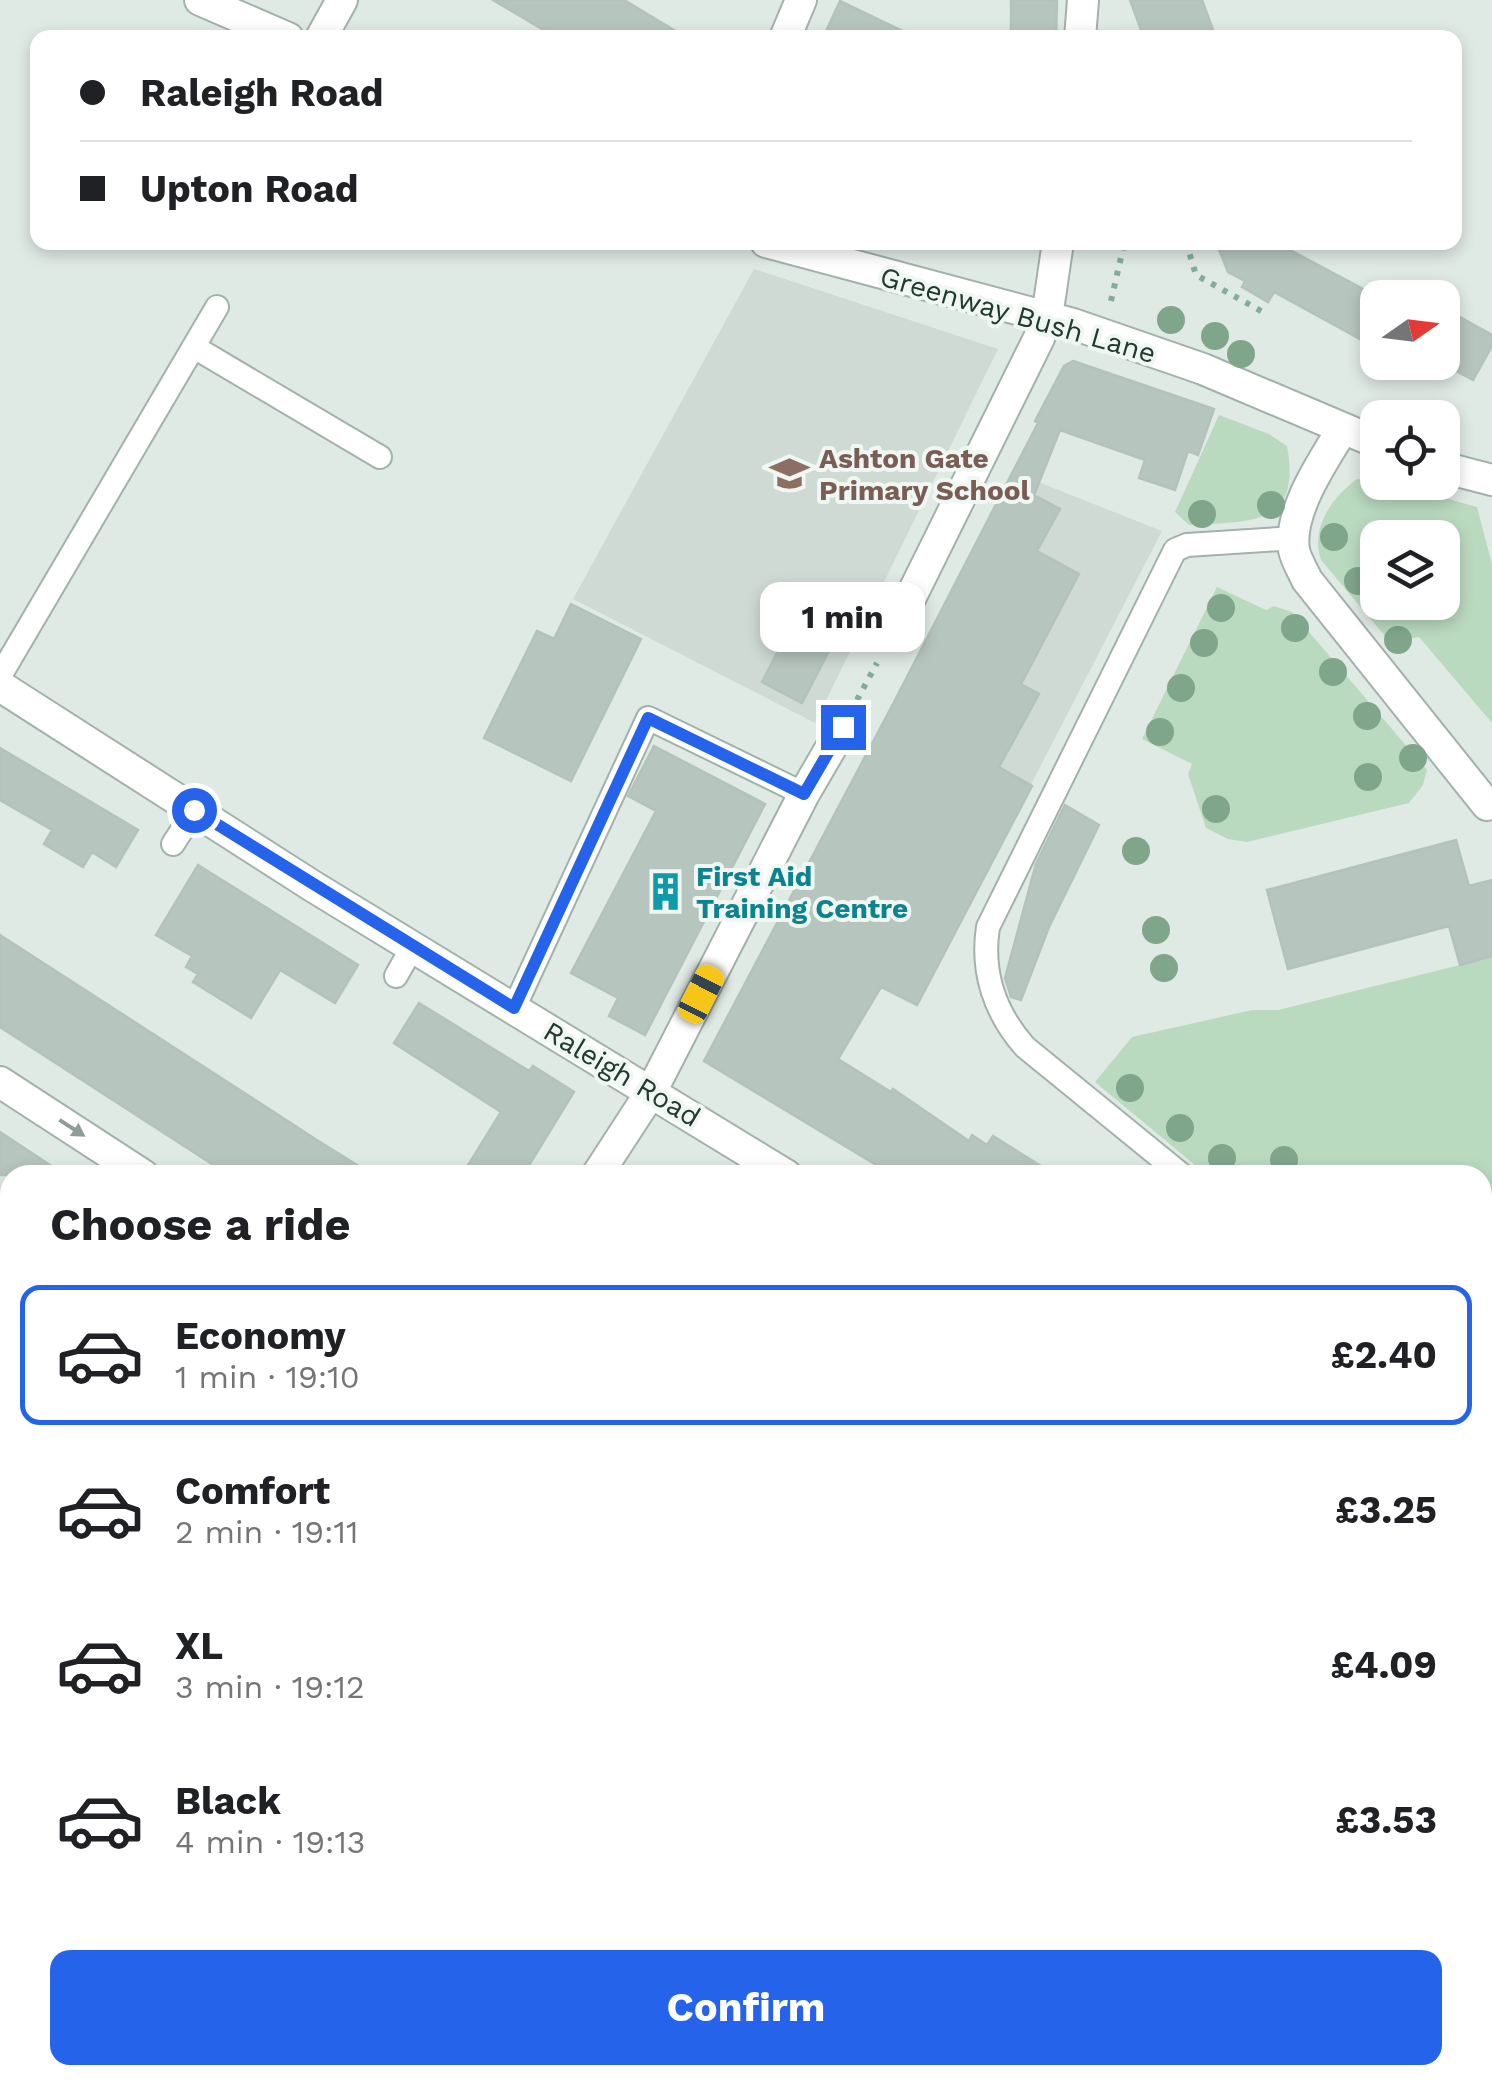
<!DOCTYPE html>
<html lang="en">
<head>
<meta charset="utf-8">
<style>
	body { margin:0; font-family:"Work Sans",sans-serif; background:#f2f2f2; color:#202124; height:100vh; display:flex; flex-direction:column; font-size:38px; white-space:nowrap }
	* { box-sizing:border-box; margin:0 }
	p { font-size:32px; color:#757577 }
	.icon { flex:none; width:55px; height:55px; fill:none; stroke:currentColor; stroke-width:2; stroke-linecap:round; stroke-linejoin:round }
	.map { position:relative; flex:1; overflow:hidden }
	.details { position:absolute; left:0px; top:1165px; width:1492px; height:920px; display:flex; flex-direction:column; background:#fff; border-radius:30px 30px 0 0; box-shadow:0 5px 15px #0003 }
	.details>* { flex:none }
	.banner { position:absolute; left:30px; top:30px; width:1432px; height:220px; border-radius:20px; box-shadow:0 5px 15px #0003; display:grid; align-content:center; height:220px; padding:0 50px; background:#fff }
	.needle { width:65px; rotate:76deg }
	.controls { position:absolute; left:1360px; top:280px; display:grid; gap:20px }
	.controls a { display:grid; place-items:center; width:100px; height:100px; border-radius:20px; background:#fff; box-shadow:0 5px 15px #0003; font-size:50px }
	.end { position:absolute; width:45px; height:45px; margin:-22px; border:12px solid #2563eb; background:#fff; box-shadow:0 0 0 5px #fff }
	.from { border-radius:50% }
	.bubble { position:absolute; height:70px; border-radius:20px; background:#fff; box-shadow:0 5px 15px #0003; font-size:32px; font-weight:700; line-height:70px; text-align:center }
	.car { position:absolute; width:30px; height:60px; margin:-30px -15px; border-radius:12px; box-shadow:0 0 8px 2px #0007; background:linear-gradient(#f5c518 24%,#345 0 40%,#f5c518 0 76%,#345 0 86%,#f5c518 0) }
	.banner b { display:flex; align-items:center; gap:35px; height:95px; font-size:38px }
	.banner b+b { border-top:2px solid #e0e0e0 }
	.banner i { width:25px; height:25px; background:#202124 }
	ul { padding:0; list-style:none }
	li { display:flex; align-items:center; gap:30px; height:140px; margin:0 20px 15px; padding:0 30px; border:5px solid transparent; border-radius:20px }
	li div { flex:1 }
	li b { display:block; font-size:38px }
	li em { font-style:normal; font-weight:700 }
	li.current { border-color:#2563eb }
	li>.icon { width:90px; height:90px; stroke-width:1.5 }
	h2 { padding:0 50px; font-size:45px; line-height:120px }
	.primary-button { display:flex; gap:20px; margin-top:auto; padding:20px 50px }
	.primary-button a { flex:1; height:115px; border-radius:20px; background:#2563eb; color:#fff; font-size:40px; font-weight:700; line-height:115px; text-align:center }
	.map>svg:first-child { display:block }
	.built { fill:#cfdad4 }
	.green { fill:#badac0; fill-rule:evenodd }
	.building { fill:#b6c5be; stroke:#b3c3bb; stroke-width:2.5 }
	.lines { fill:none; stroke-linecap:round; stroke-linejoin:round }
	.service-casing { stroke:#a3b1ab; stroke-width:26 }
	.minor-casing { stroke:#a3b1ab; stroke-width:34 }
	.path { stroke:#83ac9c; stroke-width:6; stroke-dasharray:5 8; stroke-linecap:butt }
	.service { stroke:#fff; stroke-width:22 }
	.minor { stroke:#fff; stroke-width:30 }
	.tree { fill:#7fa68b }
	.oneway { fill:#909c98 }
	.route { stroke:#2563eb; stroke-width:12 }
	.labels { text-anchor:middle; dominant-baseline:central; stroke-width:8; stroke-linejoin:round; paint-order:stroke }
	.street-label { font-size:28px; fill:#223931; stroke:#f0f7f3 }
	.education-label { font-size:28px; font-weight:bold; fill:#785e54; stroke:#f0f7f3; text-anchor:start }
	.culture-label { font-size:28px; font-weight:bold; fill:#0d838f; stroke:#f0f7f3; text-anchor:start }
</style>
</head>
<body>
<div class="map">
<svg width="1492" height="2085" viewBox="0 0 1492 2085">
	<rect width="100%" height="100%" fill="#e0eae5"/>
	<path class="built" d="M754 269 998 349 815 723 573 599Z
		M1013 472 1162 531 917 1005 831 960Z"/>
	<path class="green" d="M1219 415 1269 434 1287 446C1302 527 1251 521 1189 525L1175 512Z
		M1357 479 1392 483 1477 507 1492 564V723L1419 637 1390 642 1321 560C1310 528 1332 497 1357 479ZM1378 538H1442V602H1378Z
		M1217 587 1266 610 1274 606 1292 612 1427 770 1423 785 1409 803 1247 842 1228 839 1206 828 1188 774 1192 764 1142 739Z
		M1492 957V1354L1483 1348 1482 1175H1207L1095 1082 1132 1037 1252 1010H1278Z"/>
	<path class="building" d="M493 0H624L687 38H557Z
		M1011 0H1057L1056 38H1011Z
		M1130 0H1202L1216 38H1144Z
		M840 1 917 38H823Z
		M1216 242H1275L1378 297V349L1274 292 1268 302 1242 287 1245 281 1228 272Z
		M1442 307 1492 335V346L1473 380 1442 363Z
		M1073 361 1214 409 1198 455 1188 451 1175 490 1139 478 1145 460 1060 430 1034 495 1060 509 1037 551 1079 574 1021 684 1039 694 999 767 1032 786 917 1005 881 987 838 1059 891 1092 893 1089 969 1141 972 1135 987 1145 993 1136 1055 1175H893L704 1061 893 704 1038 423 1035 421 1064 366Z
		M807 595 847 616 802 703 762 682Z
		M571 604 641 639 571 781 484 738 537 631 554 639Z
		M654 746 765 804 645 1035 609 1016 618 998 571 973 656 811 628 796Z
		M0 748 138 830 116 867 92 852 83 867 44 844 52 830 0 800Z
		M1065 805 1099 825 1049 927 1021 1000 1011 997 1005 978 1036 864Z
		M1456 840 1469 886 1492 880V956L1460 965 1449 926 1288 969 1267 890Z
		M198 865 358 965 335 1003 280 970 251 1018 193 982 198 974 186 967 192 956 156 935Z
		M0 935 320 1142 373 1175H229L164 1133 0 1027Z
		M419 1003 529 1071 533 1066 574 1092 523 1175H462L501 1112 394 1043Z
		M0 1132 65 1175H0Z"/>
	<g class="lines">
		<defs>
			<path id="service" d="M194 347 380 457
				M0 676 217 307
				M173 844 195 810
				M396 976 413 946
				M514 1008 648 718 804 794
				M1182 1175 1025 1047C995 1013 981 972 988 927L1175 550 1187 545 1295 538
				M1482 1360 1492 1365"/>
			<path id="minor" d="M200 0 288 38
				M321 38 342 0
				M785 38 801 0
				M1080 38 1083 0
				M766 242 1073 324 1203 369 1378 443
				M1342 430C1323 461 1288 512 1294 550 1296 560 1303 571 1307 580L1487 805
				M1442 467 1492 480
				M892 635 1039 338 1047 317 1058 242
				M0 686 314 887 786 1175
				M0 1082 143 1175
				M597 1175 651 1092 804 794 843 727
				M0 1513 10 1520
				M1482 1600 1492 1606
				M1482 1749 1492 1735
				M0 1866 10 1855
				M350 2085 357 2075
				M810 2085 817 2075
				M1252 2085 1258 2075"/>
		</defs>
		<use href="#service" class="service-casing"/>
		<use href="#minor" class="minor-casing"/>
		<path class="path" d="M1111 242 1186 244
			M1186 242 1196 275 1263 312
			M1111 301 1124 244
			M857 700 877 663"/>
		<use href="#service" class="service"/>
		<use href="#minor" class="minor"/>
	</g>
	<g class="tree">
		<circle cx="1171" cy="320" r="14"/>
		<circle cx="1215" cy="336" r="14"/>
		<circle cx="1241" cy="354" r="14"/>
		<circle cx="1271" cy="505" r="14"/>
		<circle cx="1202" cy="514" r="14"/>
		<circle cx="1334" cy="537" r="14"/>
		<circle cx="1358" cy="581" r="14"/>
		<circle cx="1221" cy="608" r="14"/>
		<circle cx="1295" cy="628" r="14"/>
		<circle cx="1398" cy="640" r="14"/>
		<circle cx="1204" cy="643" r="14"/>
		<circle cx="1333" cy="672" r="14"/>
		<circle cx="1181" cy="688" r="14"/>
		<circle cx="1367" cy="716" r="14"/>
		<circle cx="1160" cy="732" r="14"/>
		<circle cx="1413" cy="758" r="14"/>
		<circle cx="1368" cy="777" r="14"/>
		<circle cx="1216" cy="809" r="14"/>
		<circle cx="1136" cy="851" r="14"/>
		<circle cx="1156" cy="930" r="14"/>
		<circle cx="1164" cy="968" r="14"/>
		<circle cx="1130" cy="1088" r="14"/>
		<circle cx="1180" cy="1128" r="14"/>
		<circle cx="1222" cy="1158" r="14"/>
		<circle cx="1284" cy="1160" r="14"/>
	</g>
	<defs><path id="oneway-solid" d="M-6-.8H1V-3.2L6.5 0L1 3.2V.8H-6Z" transform="scale(2.5)"/></defs>
	<use class="oneway" href="#oneway-solid" transform="translate(72 1128) rotate(33)"/>
	<g class="lines">
		<path class="route" d="M194 810 514 1008 648 718 804 794 843 727"/>
	</g>
	<defs>
		<symbol id="school-bare" viewBox="-9 -9 18 18"><path d="M0-5L7-2L0 1L-7-2ZM-4 1L0 2.5L4 1V4Q0 6-4 4Z" fill="#8d6e63" stroke="#f0f7f3" stroke-width="2.5" paint-order="stroke"/></symbol>
		<symbol id="building-bare" viewBox="-9 -9 18 18"><path d="M-4-6H4V6H1V3H-1V6H-4ZM-2.5-4.3h1.7v1.8h-1.7ZM.8-4.3h1.7v1.8H.8ZM-2.5-1h1.7V.8h-1.7ZM.8-1h1.7V.8H.8Z" fill="#0f9aa8" stroke="#f0f7f3" stroke-width="2.5" paint-order="stroke"/></symbol>
	</defs>
	<g fill-rule="evenodd">
		<use href="#school-bare" x="762" y="446" width="55" height="55"/>
		<use href="#building-bare" x="638" y="864" width="55" height="55"/>
	</g>
	<g class="labels">
		<g class="street-label">
			<text transform="translate(1018 315) rotate(16)">Greenway Bush Lane</text>
			<text transform="translate(622 1074) rotate(31)">Raleigh Road</text>
		</g>
		<g class="education-label">
			<text x="819" y="458">Ashton Gate<tspan x="819" dy="32">Primary School</tspan></text>
		</g>
		<g class="culture-label">
			<text x="696" y="876">First Aid<tspan x="696" dy="32">Training Centre</tspan></text>
		</g>
	</g>
</svg>
<div class="controls">
<a><svg class="needle" viewBox="-14 -14 28 28"><path d="M0-13l5 13h-10z" fill="#e53935"/><path d="M0 13l5-13h-10z" fill="#757577"/></svg></a>
<a><svg class="icon" aria-label="locate" viewBox="0 0 24 24"><circle cx="12" cy="12" r="6"/><path d="M12 2v4M12 18v4M2 12h4M18 12h4"/></svg></a>
<a><svg class="icon" aria-label="layers" viewBox="0 0 24 24"><path d="M12 4l9 5-9 5-9-5zM3 14l9 5 9-5"/></svg></a>
</div>
<i class="end from" style="left:194px;top:810px"></i>
<i class="end" style="left:843px;top:727px"></i>
<div class="bubble" style="left:760px;top:582px;width:165px">1 min</div>
<i class="car" style="left:701px;top:994px;rotate:27deg"></i>
<div class="banner">
<b><i class="from"></i>Raleigh Road</b>
<b><i></i>Upton Road</b>
</div>
<section class="details">
<h2>Choose a ride</h2>
<ul>
<li class="current"><svg class="icon" aria-label="car" viewBox="0 0 24 24"><path d="M5 17H2v-5l4-1 3-4h7l3 4 3 1v5h-3M9 17h6M6 11h13"/><circle cx="7" cy="17" r="2"/><circle cx="17" cy="17" r="2"/></svg><div><b>Economy</b><p>1 min · 19:10</p></div><em>£2.40</em></li>
<li><svg class="icon" aria-label="car" viewBox="0 0 24 24"><path d="M5 17H2v-5l4-1 3-4h7l3 4 3 1v5h-3M9 17h6M6 11h13"/><circle cx="7" cy="17" r="2"/><circle cx="17" cy="17" r="2"/></svg><div><b>Comfort</b><p>2 min · 19:11</p></div><em>£3.25</em></li>
<li><svg class="icon" aria-label="car" viewBox="0 0 24 24"><path d="M5 17H2v-5l4-1 3-4h7l3 4 3 1v5h-3M9 17h6M6 11h13"/><circle cx="7" cy="17" r="2"/><circle cx="17" cy="17" r="2"/></svg><div><b>XL</b><p>3 min · 19:12</p></div><em>£4.09</em></li>
<li><svg class="icon" aria-label="car" viewBox="0 0 24 24"><path d="M5 17H2v-5l4-1 3-4h7l3 4 3 1v5h-3M9 17h6M6 11h13"/><circle cx="7" cy="17" r="2"/><circle cx="17" cy="17" r="2"/></svg><div><b>Black</b><p>4 min · 19:13</p></div><em>£3.53</em></li>
</ul>
<div class="primary-button"><a>Confirm</a></div>
</section>
</div>
</body>
</html>
